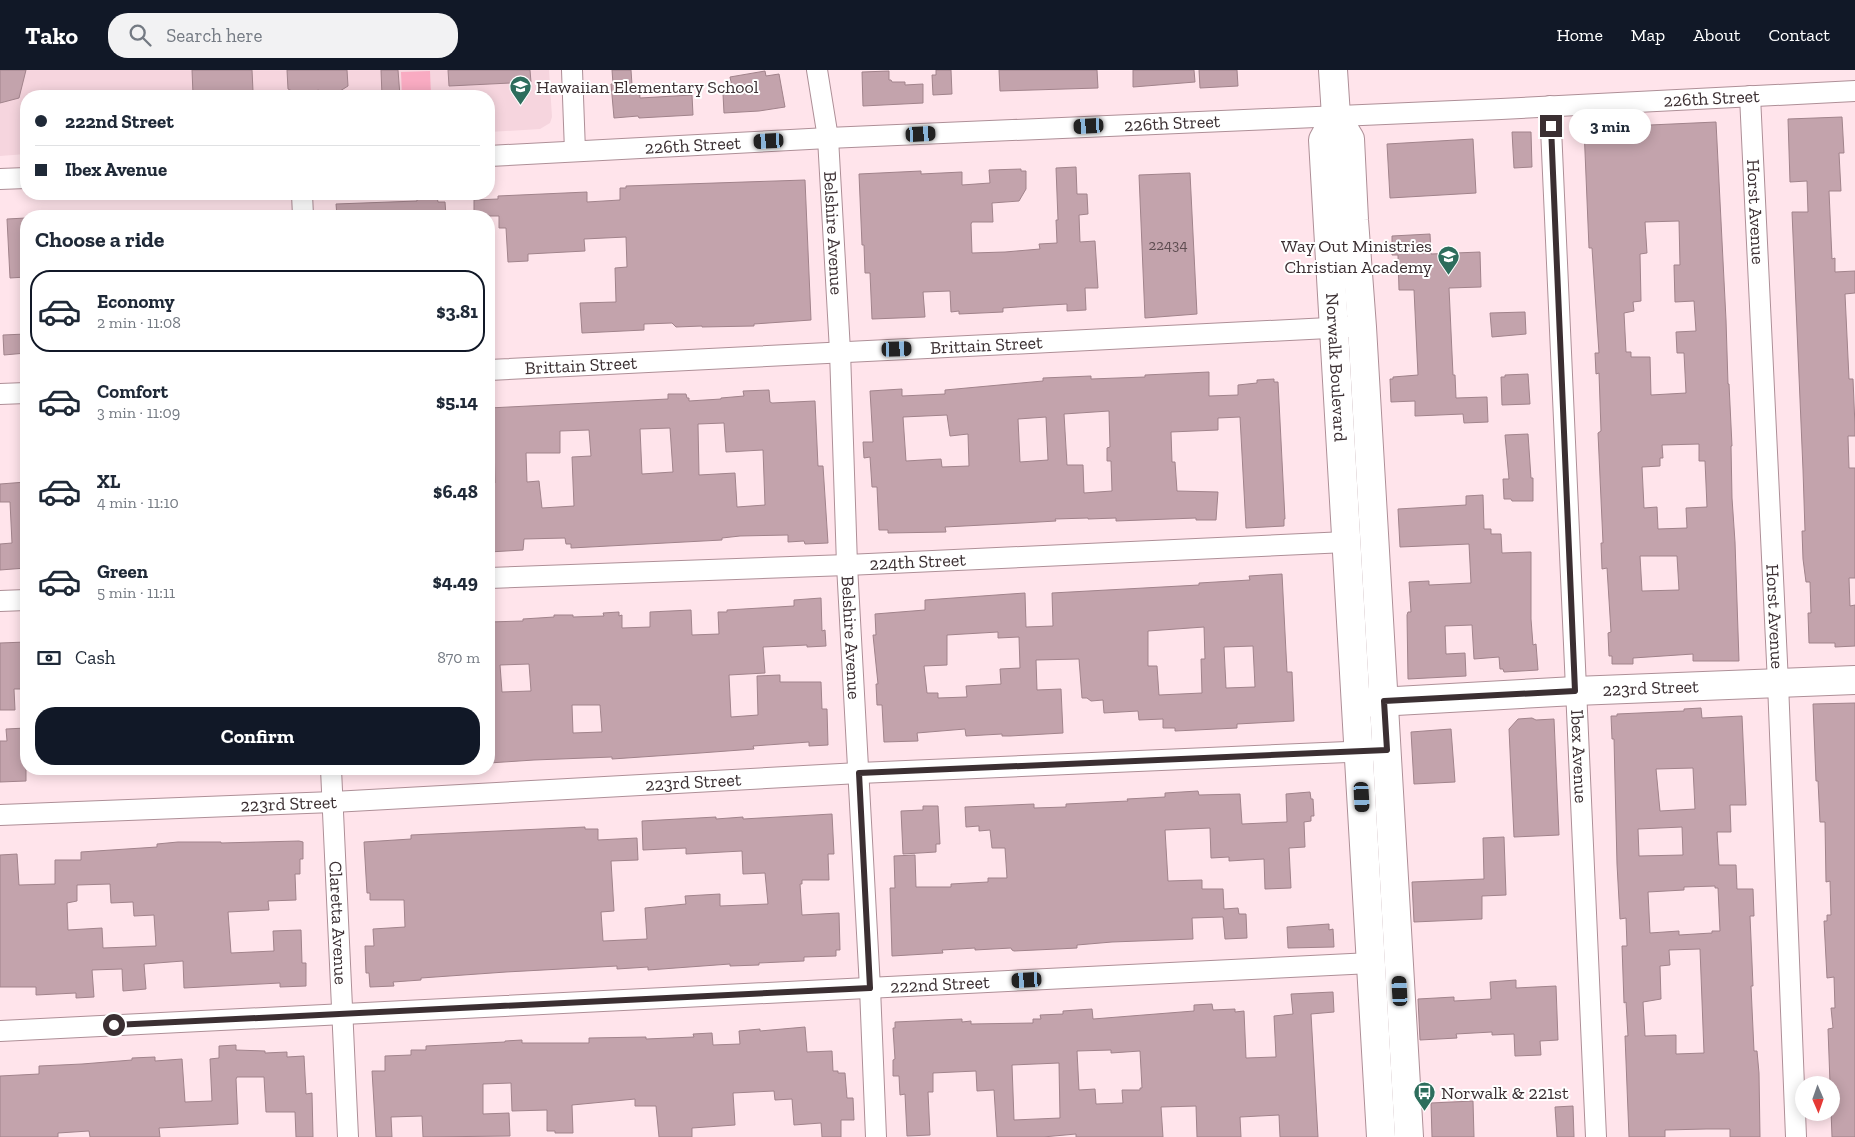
<!DOCTYPE html>
<html lang="en">
<head>
<meta charset="utf-8">
<style>
	body { margin:0; font-family:"Zilla Slab",serif; background:#f2f2f3; color:#1f2937; height:100vh; display:flex; flex-direction:column; font-size:19px; white-space:nowrap }
	* { box-sizing:border-box; margin:0 }
	p { font-size:16px; color:#747a83 }
	.icon { flex:none; width:28px; height:28px; fill:none; stroke:currentColor; stroke-width:2; stroke-linecap:round; stroke-linejoin:round }
	.map { position:relative; flex:1; overflow:hidden }
	.drawer { position:absolute; left:20px; top:140px; width:475px; height:565px; display:flex; flex-direction:column; background:#fff; border-radius:20px; box-shadow:0 2px 12px #0003 }
	.drawer>* { flex:none }
	.guide { position:absolute; left:20px; top:20px; width:475px; height:110px; border-radius:20px; box-shadow:0 2px 12px #0003; display:grid; align-content:center; height:110px; padding:0 15px; background:#fff }
	.needle { width:32px; rotate:178deg }
	.buttons { position:absolute; left:1795px; top:1006px; display:grid; gap:10px }
	.buttons a { display:grid; place-items:center; width:45px; height:45px; border-radius:50%; background:#fff; box-shadow:0 2px 12px #0003; font-size:25px }
	.end { position:absolute; width:22px; height:22px; margin:-11px; border:6px solid #3b2f32; background:#fff; box-shadow:0 0 0 2px #fff }
	.from { border-radius:50% }
	.bubble { position:absolute; height:35px; border-radius:18px; background:#fff; box-shadow:0 2px 12px #0003; font-size:16px; font-weight:800; line-height:35px; text-align:center }
	.car { position:absolute; width:15px; height:30px; margin:-15px -8px; border-radius:6px; box-shadow:0 0 4px 1px #0007; background:linear-gradient(#222 24%,#8ab4d8 0 40%,#222 0 76%,#8ab4d8 0 86%,#222 0) }
	.guide b { display:flex; align-items:center; gap:18px; height:48px; font-size:19px }
	.guide b+b { border-top:1px solid #e0e1e3 }
	.guide i { width:12px; height:12px; background:#1f2937 }
	ul { padding:0; list-style:none }
	li { display:flex; align-items:center; gap:15px; height:82px; margin:0 10px 8px; padding:0 5px; border:2px solid transparent; border-radius:20px }
	li div { flex:1 }
	li b { display:block; font-size:19px }
	li em { font-style:normal; font-weight:800 }
	li.on { border-color:#111827 }
	li>.icon { width:45px; height:45px; stroke-width:1.5 }
	h2 { padding:0 15px; font-size:22px; line-height:60px }
	.pay { display:flex; align-items:center; gap:12px; height:55px; padding:0 15px; font-size:19px }
	.pay p { margin-inline-start:auto }
	.action { display:flex; gap:10px; margin-top:auto; padding:10px 15px }
	.action a { flex:1; height:58px; border-radius:20px; background:#111827; color:#fff; font-size:20px; font-weight:800; line-height:58px; text-align:center }
	header { display:flex; align-items:center; gap:30px; box-sizing:border-box; height:70px; padding:0 25px; background:#111827; color:#fff }
	header strong { font-size:24px }
	nav { display:flex; gap:28px; margin-inline-start:auto; font-size:18px }
	.search { width:350px; height:45px; background:#f2f2f3; display:flex; align-items:center; gap:12px; box-sizing:border-box; padding:0 18px; border-radius:20px; color:#747a83; font-size:19px }
	.map>svg:first-child { display:block }
	.built { fill:#f6d5de }
	.green { fill:#f9abc2 }
	.building { fill:#c3a3ac; stroke:#a1838b; fill-rule:evenodd }
	.lines { fill:none; stroke-linecap:round; stroke-linejoin:round }
	.street-casing { stroke:#ae8f97; stroke-width:22 }
	.secondary-casing { stroke:#ae8f97; stroke-width:30 }
	.primary-casing { stroke:#ae8f97; stroke-width:30 }
	.street { stroke:#fff; stroke-width:20 }
	.secondary { stroke:#fff; stroke-width:28 }
	.primary { stroke:#fff; stroke-width:28 }
	.route { stroke:#3b2f32; stroke-width:6 }
	.labels { text-anchor:middle; dominant-baseline:central; stroke-width:4; stroke-linejoin:round; paint-order:stroke }
	.number-label { font-size:15px; fill:#5d4c50 }
	.poi-label { font-size:18px; fill:#3b2f32; stroke:#fff; text-anchor:start }
	.street-label { font-size:18px; fill:#3b2f32; stroke:#fff }
</style>
</head>
<body>
<header>
<strong>Tako</strong>
<div class="search"><svg class="icon" aria-label="search" viewBox="0 0 24 24"><circle cx="10" cy="10" r="6"/><path d="M15 15l6 6"/></svg>Search here</div>
<nav><a>Home</a><a>Map</a><a>About</a><a>Contact</a></nav>
</header>
<div class="map">
<svg width="1855" height="1067" viewBox="0 0 1855 1067">
	<rect width="100%" height="100%" fill="#ffe4eb"/>
	<path class="built" d="M0 0H549L552 47 550 53 540 59 489 62V26H26V84L0 86Z"/>
	<path class="green" d="M430 1 431 26H402L401 2Z"/>
	<path class="building" d="M0 0H26L19 28 0 33Z
		M192 0H252L253 21 244 26H227L223 24 219 26H198L193 24Z
		M287 0H347L348 16 332 26 318 20 308 26H302L288 19Z
		M381 0H398L400 26H382Z
		M448 0H530L531 12 449 16Z
		M612 0H631L632 15 639 14 640 28 692 25 693 45 639 48 638 46 614 48 611 14H613Z
		M936 0H951L952 24 933 25 932 5H936Z
		M999 0H1097L1098 18 1000 21Z
		M1133 0H1194L1195 12 1133 17Z
		M1199 0H1237L1238 16 1200 18Z
		M765 1 766 6 779 4 785 37 759 41 724 43 723 24 733 23 730 7Z
		M889 1V10H891L892 12H905V15L923 14V33L863 36 862 2Z
		M1842 47 1844 83H1839L1841 121H1829L1832 189 1835 188V202L1855 201V223L1845 224 1849 309H1853L1855 356V366H1848L1849 398H1855V508H1849L1850 536 1855 535V576L1835 577V573H1809L1808 543H1811L1810 512H1806L1803 489 1802 461H1805L1803 400 1792 142H1808L1807 111 1790 112 1788 49Z
		M1716 52 1726 250 1728 314H1729L1732 376H1731L1732 428 1735 472 1739 591H1693V584L1633 588V594H1612V586H1609L1608 563 1611 562 1607 498 1602 499 1601 473H1603L1598 363 1601 361 1599 303 1596 304 1595 283H1599L1592 178H1589L1584 58ZM1679 151 1680 195H1674L1675 232 1694 231 1696 261 1676 262 1677 283H1684L1686 323 1651 325 1650 287H1631V282H1626L1624 243 1634 241 1633 232 1641 231 1640 184 1647 183 1645 152ZM1699 374V391H1705L1707 437 1686 438 1687 458 1658 459 1657 437 1644 438 1642 397 1660 396V388H1663L1662 375ZM1640 486H1677L1679 520 1642 521Z
		M1512 62H1531L1532 97 1514 98Z
		M1473 69 1476 123 1390 128 1387 74Z
		M1076 97 1077 124H1087L1088 144 1079 145 1080 172 1095 171 1098 218H1085L1086 240 1067 241V234L1032 236 1003 238V242L959 244V241L951 242 950 221 923 222 925 247 872 249 870 203H865L864 175H862L859 104 921 101V104L962 102V115L990 113 989 100 1021 99V101H1026V119L1019 131 992 133 993 152H972L971 154 972 183 1005 182 1040 179 1039 174 1057 173 1056 150H1058L1056 98Z
		M1190 103 1197 244 1145 248 1139 105Z
		M805 110 811 250 754 254V256L702 257V256L676 257 672 253 644 254V260L582 263 580 233 616 232 615 198 627 197 626 167 584 169 585 181 528 184V191L508 192 506 158H499V146H474V130L498 129V126L587 122V132L620 130V118H626V116Z
		M437 127 438 132H445L446 146H337L336 134 417 131V128Z
		M26 148V207L10 208 7 149Z
		M1430 164 1431 184 1480 182 1481 217 1449 218 1453 305H1455L1456 328 1487 327 1488 352 1464 353 1463 344 1415 346V331L1391 332 1390 309H1393V307L1418 305 1414 220H1399L1398 185H1392V166Z
		M1525 242 1526 264 1492 267 1490 243Z
		M26 264V283L4 285 3 265Z
		M1209 302V326L1238 325V315L1257 313V310L1274 309V312H1278L1285 449H1284V456L1246 458 1240 347 1218 348V360L1171 362 1172 392H1175L1177 421 1218 422 1216 450H1196V448L1116 451V448L1088 449V448L1055 449 1056 451 1022 453 945 457 946 462 888 463V460H879L877 417H872L870 387 864 388 863 372H873L870 321 902 319V326L945 324V320L1043 311V308L1091 306V309L1145 307V305ZM1109 341 1110 377 1107 378V391H1111L1112 421 1084 423 1083 395H1067L1064 344ZM947 345 950 366 968 364 969 396 942 397 941 389 906 391 903 347ZM1046 347 1048 390 1020 392 1018 349Z
		M1528 304 1530 334 1502 335 1501 307H1505V305Z
		M769 320 770 332 772 333 815 331 818 396H823L828 473 805 474 804 471 788 472V465L740 466 722 468V470L571 478V474H566L565 468 524 469 523 480 489 482V414L495 413 494 373H489V338L668 329V324H686L687 328H689V331L721 329V328L744 326 743 321ZM724 353 726 382 763 380 765 435 737 437 735 403 699 405 698 354ZM670 358 673 402 642 404 640 359ZM589 360 591 386 572 387 574 436 542 438 539 411 527 412 526 383H560V361Z
		M1528 364 1531 408H1533V431H1512L1511 429H1504L1503 409H1509L1505 365Z
		M26 412V498L0 500V474L12 473 10 432H0V414Z
		M1483 425 1484 459H1491V464H1501L1502 483 1531 482V549L1533 575 1536 574 1538 600 1504 602 1503 599H1500L1499 587 1474 589 1472 555 1445 556 1446 584 1465 583 1466 606 1408 609 1407 545 1408 542H1411L1409 512 1429 511V515L1471 513 1469 474 1400 477 1398 439 1466 435V426Z
		M1282 504 1287 602H1292L1294 651 1237 654V658L1175 661V658H1163V649L1139 650 1138 641 1104 643 1103 630 1091 631 1087 628H1082L1079 589 1036 590 1037 620 1061 619 1063 663 1010 666H1002V664L966 666 965 659 917 663 918 671 884 672 882 635H877L876 614H878L873 565H876L875 544 925 540V530L1025 523 1026 557 1053 556 1052 523 1199 515V513L1250 510 1249 506ZM1204 557 1205 589H1201L1202 623 1159 625 1157 596H1148V561ZM998 562V568L1019 567 1020 598 1000 599 1001 614 966 616 967 627 938 628V623H927L924 596 947 595V565ZM1253 576 1255 617 1226 618 1224 577Z
		M821 528 822 561 825 560 826 576 807 577V575L763 577 765 603 729 605 731 647 758 645 757 606 780 605V612H821L822 639H827L828 675 809 676V672L753 676 754 679 700 683 612 689V687L534 690 489 693V552L523 551V549L554 547V545H573V547L604 546 603 543 619 542V546L622 545V558L650 557V542L691 540 692 565 719 564 718 542H727V540L794 536V530ZM529 594 531 621 502 622 500 595ZM572 635H600L602 662 573 663Z
		M26 572V619H14L15 640H0V573Z
		M1855 633V1067H1832L1828 959 1833 958 1831 938H1835L1834 907 1827 908 1824 851H1827V845H1831L1830 811 1826 812 1825 752H1820L1818 711H1816L1813 634Z
		M1701 638 1702 648 1742 646 1746 735H1730L1731 762H1717L1719 795H1736L1737 819H1753L1754 846H1750L1753 916H1751L1754 981H1757L1759 1003 1760 1067H1730V1059H1706L1665 1060V1067H1629L1625 966H1628L1626 932 1624 933 1622 876H1627L1626 848 1620 849 1617 794 1614 669H1612L1611 646H1617V644L1684 641V639ZM1693 698 1695 739 1660 741 1656 699ZM1682 757 1683 785 1639 786 1638 759ZM1715 816V818H1718L1720 861H1712V863L1679 865V861L1650 863 1648 822 1684 820V817ZM1700 879 1704 983 1676 984V965L1645 966 1643 932 1661 929 1660 896 1670 895 1669 880Z
		M1532 648 1536 650 1554 649 1559 765 1514 767 1509 659 1518 649Z
		M26 658V711L0 712V671H7L6 659Z
		M1451 659 1455 712 1414 714 1411 662Z
		M1198 721 1199 725 1240 724 1242 754 1287 752 1286 724 1310 722 1311 729H1313L1314 746H1311V751L1304 752 1305 777 1289 778 1291 818 1265 819 1264 789 1229 791V787L1211 788 1210 758 1165 760 1168 811 1202 810V819H1223L1224 839 1238 838 1239 844H1246L1247 868 1225 869 1223 847 1192 848 1193 869 1112 872 1077 875V878L1057 879 1014 881 1012 880 1011 878 975 880V878L942 880 943 883 892 886 890 818H895L894 786 915 785 916 817H951V814L988 812V808H1007L1005 778H992L990 760 979 761V756L966 757 965 737 1034 734V738L1066 737V734L1128 731 1127 729 1165 727V723Z
		M923 736H938L940 774H936V782L903 784 901 741 923 740Z
		M832 744 834 784H828L829 810H802V814H800L802 845 839 843 840 880H836V886L804 887V891L759 893V895L730 896V894L648 900V897L617 899V896L506 902 421 908V910L393 912 394 916 370 917 369 903H366L365 876H374L373 859 405 857 404 830H370V823H367L364 772 411 769V765L585 757V759H598V770L637 768 638 790 611 791 614 841 601 842 603 871 647 869 645 838 686 834 685 826 720 824V836L768 834 765 803 743 804 742 781 686 784V778L643 780 642 751 716 747V749L743 747V749Z
		M1504 767 1506 825 1482 826V849L1414 852 1412 812 1484 809 1483 768Z
		M299 771 303 772V789H300V804H295L296 830 268 831 269 840 228 842 231 883 274 881 273 861 301 860 302 893H306V916L280 917V913L184 918 183 891 144 894 146 919 123 921 122 899 92 900 94 927 76 928V923L36 925V917H0V785L17 784 19 815 55 814V790H81V782L157 777V774L178 772H221V773ZM110 814 111 833 133 832 134 846 154 845 156 876 103 878 102 858 68 860 67 833 77 831V815Z
		M1329 854V860L1333 859 1334 877 1288 878 1287 857Z
		M1516 910V918L1556 916 1558 970 1540 971 1541 985 1515 986 1514 964 1492 965V962L1456 964 1457 968 1420 970 1418 929 1454 927V931L1491 929 1490 912Z
		M1333 922 1334 942 1311 944 1318 1067H1280L1279 1045 1240 1047 1241 1067H1197L1196 1036 1161 1037 1163 1067H1076V1064L1043 1067H997L994 1020 977 1021 976 1001 933 1003V1022H928L930 1065 907 1066 905 1024 900 1025 899 1006H893V990L895 989 893 958H895V952L962 949V952L971 951V954L1033 953V949H1041L1040 945 1063 944V941L1092 939 1093 949 1194 941V935L1212 934 1213 940 1235 939V942L1244 941 1246 988 1276 987 1274 946 1293 944 1291 924ZM1111 980V983L1140 981 1142 1018H1140V1020H1122L1123 1033 1096 1034 1095 1019 1079 1020 1077 981ZM1059 993 1060 1048 1014 1050 1012 995Z
		M805 957 807 982 832 981 833 1001H838V1003H845L847 1028H853L854 1050H841V1067H822L821 1053 794 1055 792 1029 775 1030 774 1021 733 1023 735 1055 692 1058V1067H659L656 1036H635V1029L572 1035 573 1063H555V1061H547V1040L512 1041 511 1013 483 1014V1044L509 1043 510 1066 423 1067 422 1046 391 1047 392 1067H376L372 1001H385V986L411 985V980H426V976L505 972V971L522 970V973H589V968L646 967V969L694 967 693 964 712 963 713 975 740 974 739 961 760 959V961Z
		M236 975V980L265 981V983L287 982V987L304 986 306 1024 312 1023 313 1067H296L295 1042H266L264 1007H237L236 1009 238 1054 159 1058 160 1067H90L89 1061 58 1063V1067H0V1006L39 1004V996L82 994 132 990V988L155 987V991L182 989 185 1032 212 1031 210 989 219 988V976Z
		M1473 1031 1474 1067H1432L1431 1033Z
		M1573 1036 1574 1067H1557L1555 1037Z"/>
	<g class="lines">
		<defs>
			<g id="street">
				<path d="M572 0 575 81"/>
				<path id="s1" d="M817 0 828 68 840 281 847 495 870 918 876 1067"/>
				<path id="s2" d="M1750 26 1778 613 1796 1067"/>
				<path id="s3" d="M1550 36 1596 1067"/>
				<path id="s4" d="M489 86 828 68 1501 39 1855 21"/>
				<path d="M0 109 26 108"/>
				<path d="M302 124 303 146"/>
				<path id="s5" d="M489 300 1348 257"/>
				<path d="M0 324 26 323"/>
				<path id="s6" d="M489 508 847 495 1346 472"/>
				<path d="M0 531 26 530"/>
				<path id="s7" d="M331 699 348 1067"/>
				<path id="s8" d="M0 745 333 732 859 703 1371 681"/>
				<path id="s9" d="M0 961 1371 893"/>
			</g>
			<g id="secondary">
				<path id="s10" d="M1360 633 1575 621 1855 610"/>
			</g>
			<g id="primary">
				<path d="M1333 0 1336 46 1350 69 1354 150 1362 257 1409 1067"/>
				<path id="s11" d="M1336 46 1323 70 1381 1067"/>
			</g>
		</defs>
		<use href="#street" class="street-casing"/>
		<use href="#secondary" class="secondary-casing"/>
		<use href="#primary" class="primary-casing"/>
		<use href="#street" class="street"/>
		<use href="#secondary" class="secondary"/>
		<use href="#primary" class="primary"/>
	</g>
	<g class="lines">
		<path class="route" d="M114 955 870 918 859 703 1387 680 1384 631 1575 621 1551 56"/>
	</g>
	<defs>
		<symbol id="school-pin" viewBox="-11 -11 22 30"><path d="M0 17L-7.5 6A9.5 9.5 0 1 1 7.5 6Z" fill="#2d6d5c" stroke="#fff"/><path d="M0-5L7-2L0 1L-7-2ZM-4 1L0 2.5L4 1V4Q0 6-4 4Z" fill="#fff"/></symbol>
		<symbol id="bus-pin" viewBox="-11 -11 22 30"><path d="M0 17L-7.5 6A9.5 9.5 0 1 1 7.5 6Z" fill="#2d6d5c" stroke="#fff"/><path d="M-5-6H5V4H4V6H2V4H-2V6H-4V4H-5ZM-3.5-4V0h7V-4ZM-3.5 1.2v1.5H-2V1.2ZM2 1.2v1.5H3.5V1.2Z" fill="#fff"/></symbol>
	</defs>
	<g fill-rule="evenodd">
		<use href="#school-pin" x="508" y="4" width="25" height="34"/>
		<use href="#school-pin" x="1436" y="174" width="25" height="34"/>
		<use href="#bus-pin" x="1412" y="1010" width="25" height="34"/>
	</g>
	<g class="labels">
		<g class="number-label">
			<text x="1168" y="175">22434</text>
		</g>
		<g class="poi-label">
			<text x="536" y="17">Hawaiian Elementary School</text>
			<text x="1432" y="176" text-anchor="end">Way Out Ministries<tspan x="1432" dy="21">Christian Academy</tspan></text>
			<text x="1441" y="1023">Norwalk &amp; 221st</text>
		</g>
		<g class="street-label">
			<text stroke="none"><textPath href="#s4" startOffset="1224">226th Street</textPath></text>
			<text stroke="none"><textPath href="#s4" startOffset="684">226th Street</textPath></text>
			<text stroke="none"><textPath href="#s4" startOffset="204">226th Street</textPath></text>
			<text stroke="none"><textPath href="#s2" startOffset="116">Horst Avenue</textPath></text>
			<text stroke="none"><textPath href="#s1" startOffset="164">Belshire Avenue</textPath></text>
			<text stroke="none"><textPath href="#s5" startOffset="498">Brittain Street</textPath></text>
			<text stroke="none"><textPath href="#s5" startOffset="92">Brittain Street</textPath></text>
			<text stroke="none"><textPath href="#s11" startOffset="255">Norwalk Boulevard</textPath></text>
			<text stroke="none"><textPath href="#s6" startOffset="429">224th Street</textPath></text>
			<text stroke="none"><textPath href="#s2" startOffset="521">Horst Avenue</textPath></text>
			<text stroke="none"><textPath href="#s1" startOffset="569">Belshire Avenue</textPath></text>
			<text stroke="none"><textPath href="#s10" startOffset="291">223rd Street</textPath></text>
			<text stroke="none"><textPath href="#s3" startOffset="651">Ibex Avenue</textPath></text>
			<text stroke="none"><textPath href="#s8" startOffset="694">223rd Street</textPath></text>
			<text stroke="none"><textPath href="#s8" startOffset="289">223rd Street</textPath></text>
			<text stroke="none"><textPath href="#s7" startOffset="154">Claretta Avenue</textPath></text>
			<text stroke="none"><textPath href="#s9" startOffset="941">222nd Street</textPath></text>
		</g>
	</g>
</svg>
<div class="buttons">
<a><svg class="needle" viewBox="-14 -14 28 28"><path d="M0-13l5 13h-10z" fill="#e53935"/><path d="M0 13l5-13h-10z" fill="#747a83"/></svg></a>
</div>
<i class="end from" style="left:114px;top:955px"></i>
<i class="end" style="left:1551px;top:56px"></i>
<div class="bubble" style="left:1569px;top:39px;width:82px">3 min</div>
<i class="car" style="left:1089px;top:56px;rotate:267deg"></i>
<i class="car" style="left:921px;top:64px;rotate:87deg"></i>
<i class="car" style="left:769px;top:71px;rotate:267deg"></i>
<i class="car" style="left:897px;top:279px;rotate:88deg"></i>
<i class="car" style="left:1362px;top:727px;rotate:177deg"></i>
<i class="car" style="left:1027px;top:910px;rotate:267deg"></i>
<i class="car" style="left:1400px;top:921px;rotate:357deg"></i>
<div class="guide">
<b><i class="from"></i>222nd Street</b>
<b><i></i>Ibex Avenue</b>
</div>
<section class="drawer">
<h2>Choose a ride</h2>
<ul>
<li class="on"><svg class="icon" aria-label="car" viewBox="0 0 24 24"><path d="M5 17H2v-5l4-1 3-4h7l3 4 3 1v5h-3M9 17h6M6 11h13"/><circle cx="7" cy="17" r="2"/><circle cx="17" cy="17" r="2"/></svg><div><b>Economy</b><p>2 min · 11:08</p></div><em>$3.81</em></li>
<li><svg class="icon" aria-label="car" viewBox="0 0 24 24"><path d="M5 17H2v-5l4-1 3-4h7l3 4 3 1v5h-3M9 17h6M6 11h13"/><circle cx="7" cy="17" r="2"/><circle cx="17" cy="17" r="2"/></svg><div><b>Comfort</b><p>3 min · 11:09</p></div><em>$5.14</em></li>
<li><svg class="icon" aria-label="car" viewBox="0 0 24 24"><path d="M5 17H2v-5l4-1 3-4h7l3 4 3 1v5h-3M9 17h6M6 11h13"/><circle cx="7" cy="17" r="2"/><circle cx="17" cy="17" r="2"/></svg><div><b>XL</b><p>4 min · 11:10</p></div><em>$6.48</em></li>
<li><svg class="icon" aria-label="car" viewBox="0 0 24 24"><path d="M5 17H2v-5l4-1 3-4h7l3 4 3 1v5h-3M9 17h6M6 11h13"/><circle cx="7" cy="17" r="2"/><circle cx="17" cy="17" r="2"/></svg><div><b>Green</b><p>5 min · 11:11</p></div><em>$4.49</em></li>
</ul>
<div class="pay"><svg class="icon" aria-label="cash" viewBox="0 0 24 24"><path d="M3 7h18v10H3z"/><circle cx="12" cy="12" r="2"/></svg>Cash<p>870 m</p></div>
<div class="action"><a>Confirm</a></div>
</section>
</div>
</body>
</html>
